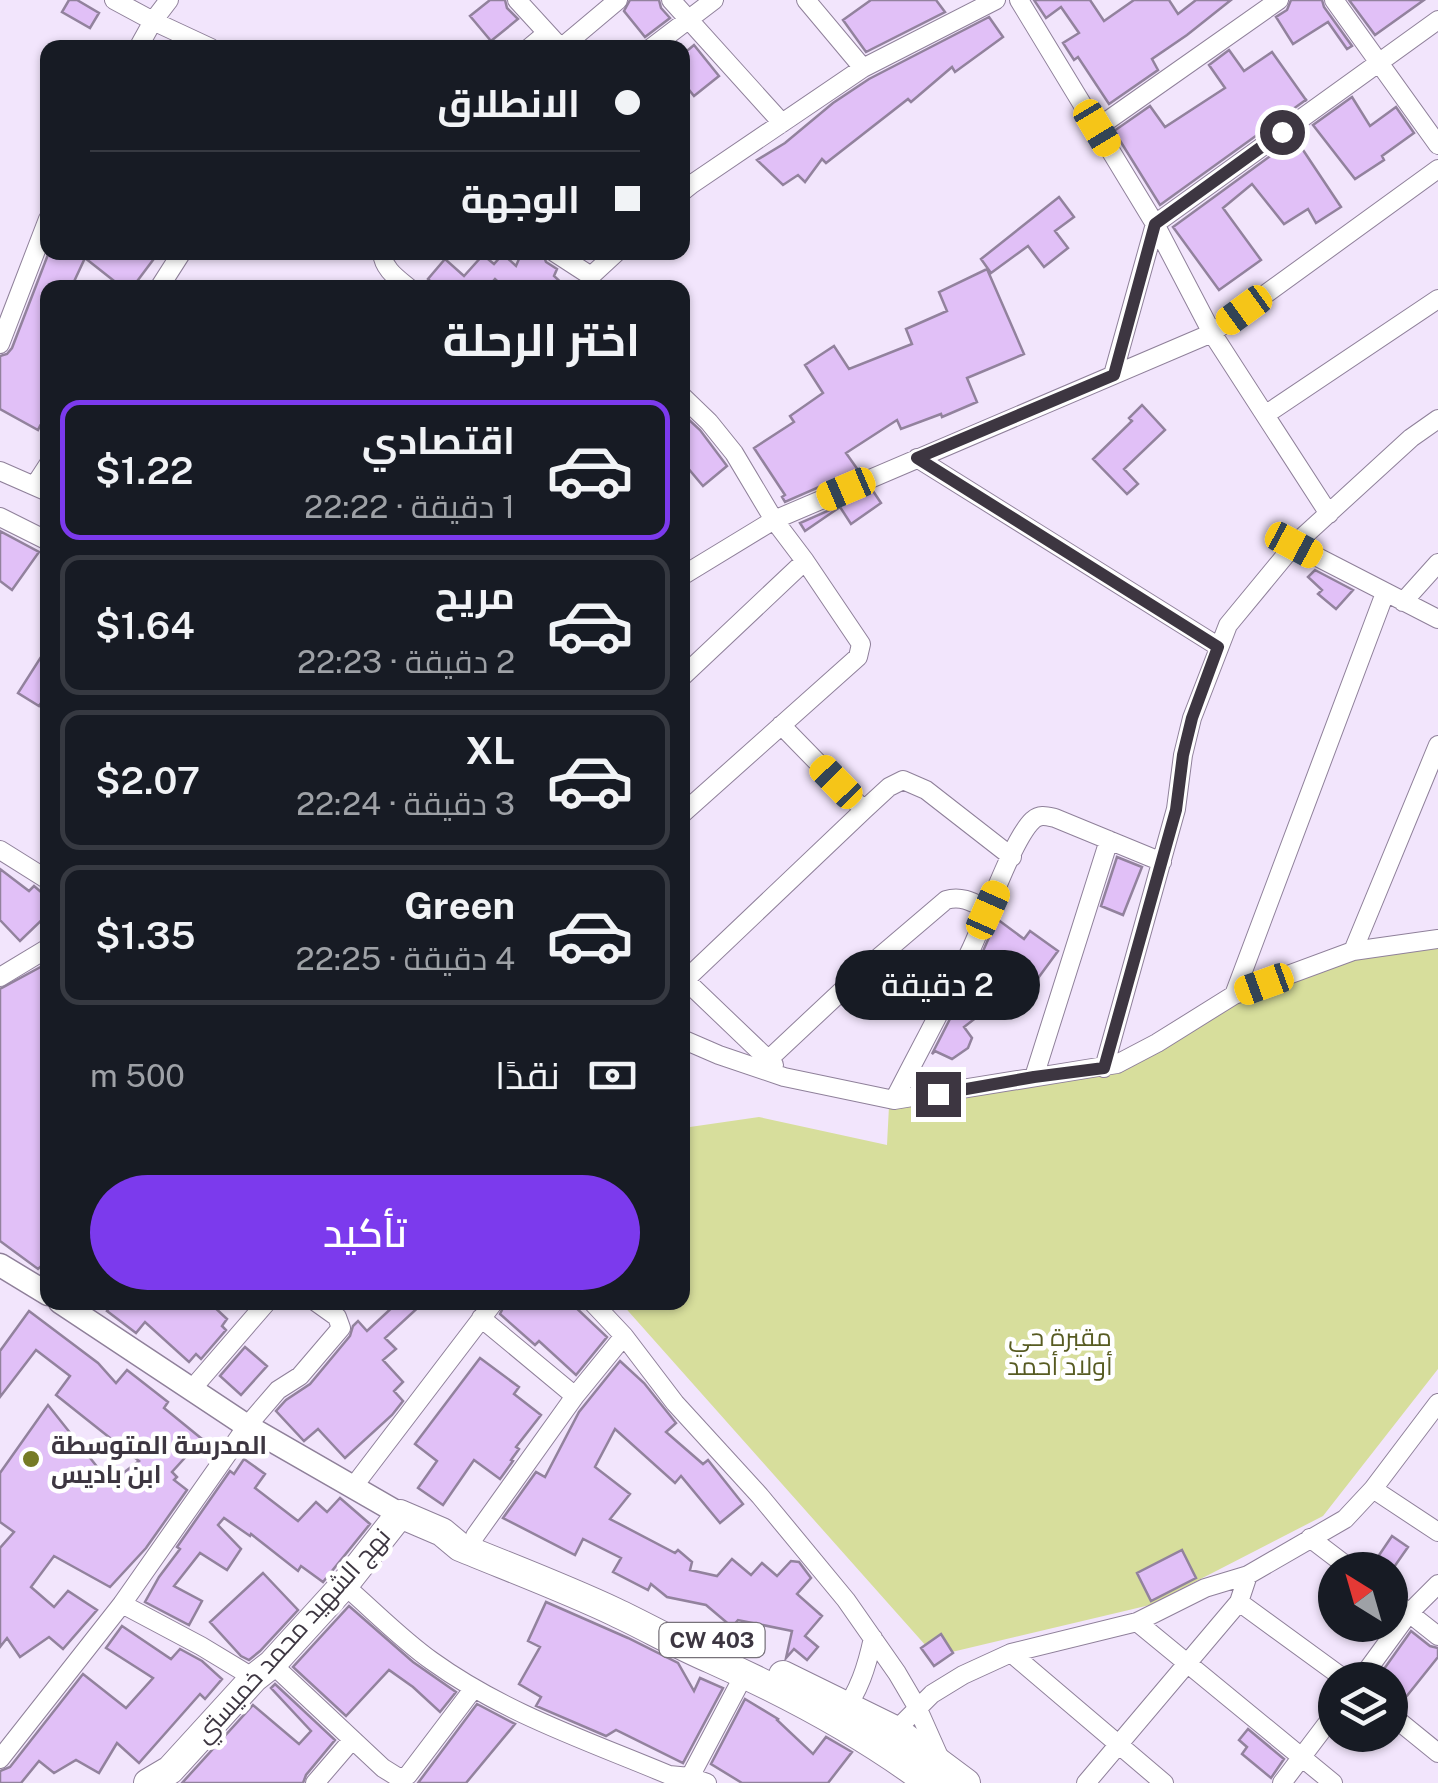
<!DOCTYPE html>
<html lang="ar">
<head>
<meta charset="utf-8">
<style>
	body { margin:0; font-family:"Public Sans",Cairo,sans-serif; background:#20242c; color:#f1f3f6; direction:rtl; height:100vh; display:flex; flex-direction:column; font-size:38px; white-space:nowrap }
	* { box-sizing:border-box; margin:0 }
	p { font-size:32px; color:#9ea1a6 }
	.icon { flex:none; width:55px; height:55px; fill:none; stroke:currentColor; stroke-width:2; stroke-linecap:round; stroke-linejoin:round }
	.map { position:relative; flex:1; overflow:hidden; direction:ltr }
	.drawer { position:absolute; left:40px; top:280px; width:650px; height:1030px; display:flex; flex-direction:column; background:#171b24; border-radius:20px; box-shadow:0 2px 8px #0004; direction:rtl }
	.drawer>* { flex:none }
	.top-card { position:absolute; left:40px; top:40px; width:650px; height:220px; border-radius:20px; box-shadow:0 2px 8px #0004; direction:rtl; display:grid; align-content:center; height:220px; padding:0 50px; background:#171b24 }
	.needle { width:65px; rotate:323deg }
	.controls { position:absolute; left:1318px; top:1552px; display:grid; gap:20px }
	.controls a { display:grid; place-items:center; width:90px; height:90px; border-radius:50%; background:#171b24; box-shadow:0 2px 8px #0004; font-size:50px }
	.end { position:absolute; width:45px; height:45px; margin:-22px; border:12px solid #3d3641; background:#fff; box-shadow:0 0 0 5px #fff }
	.from { border-radius:50% }
	.bubble { position:absolute; height:70px; border-radius:35px; background:#171b24; box-shadow:0 2px 8px #0004; font-size:32px; font-weight:600; line-height:70px; text-align:center; direction:rtl }
	.car { position:absolute; width:30px; height:60px; margin:-30px -15px; border-radius:12px; box-shadow:0 0 8px 2px #0007; background:linear-gradient(#f5c518 24%,#345 0 40%,#f5c518 0 76%,#345 0 86%,#f5c518 0) }
	.top-card b { display:flex; align-items:center; gap:35px; height:95px; font-size:38px }
	.top-card b+b { border-top:2px solid #363941 }
	.top-card i { width:25px; height:25px; background:#f1f3f6 }
	ul { padding:0; list-style:none }
	li { display:flex; align-items:center; gap:30px; height:140px; margin:0 20px 15px; padding:0 30px; border:5px solid #363941; border-radius:20px }
	li div { flex:1 }
	li b { display:block; font-size:38px }
	li em { font-style:normal; font-weight:600 }
	li.current { border-color:#7c3aed }
	li>.icon { width:90px; height:90px; stroke-width:1.5 }
	h2 { padding:0 50px; font-size:45px; line-height:120px }
	.pay { display:flex; align-items:center; gap:25px; height:110px; padding:0 50px; font-size:38px }
	.pay p { margin-inline-start:auto }
	.primary-button { display:flex; gap:20px; margin-top:auto; padding:20px 50px }
	.primary-button a { flex:1; height:115px; border-radius:60px; background:#7c3aed; color:#fff; font-size:40px; font-weight:600; line-height:115px; text-align:center }
	.map>svg:first-child { display:block }
	.green { fill:#d7de9c }
	.building { fill:#e1c0f7; stroke:#92829d; stroke-width:2.5 }
	.lines { fill:none; stroke-linecap:round; stroke-linejoin:round }
	.minor-casing { stroke:#8f809a; stroke-width:20 }
	.secondary-casing { stroke:#8f809a; stroke-width:25 }
	.primary-casing { stroke:#8f809a; stroke-width:30 }
	.minor { stroke:#fff; stroke-width:18 }
	.secondary { stroke:#fff; stroke-width:22 }
	.primary { stroke:#fff; stroke-width:28 }
	.route { stroke:#3d3641; stroke-width:12 }
	.poi-dot { fill:#767b25; stroke:#fff; stroke-width:4 }
	.labels { text-anchor:middle; dominant-baseline:central; stroke-width:9; stroke-linejoin:round; paint-order:stroke }
	.shield { fill:#fff; stroke:#77727a; stroke-width:2.5 }
	.shield-label { font-size:22px; font-weight:bold; fill:#3d3641 }
	.park-label { font-size:25px; fill:#575b22; stroke:#fff }
	.poi-label { font-size:25px; font-weight:bold; fill:#3d3641; stroke:#fff; text-anchor:start }
	.street-label { font-size:25px; fill:#3d3641; stroke:#fff }
</style>
</head>
<body>
<div class="map">
<svg width="1438" height="1783" viewBox="0 0 1438 1783">
	<rect width="100%" height="100%" fill="#f2e5fc"/>
	<path class="green" d="M1438 934V1369L1323 1516 1150 1605 935 1656 621 1303 682 1302 683 1128 759 1117 887 1145 889 1106 1121 1070 1236 998 1356 946Z"/>
	<path class="building" d="M69 0H77L99 13 90 28 62 12Z
		M490 0H505L507 8 518 19 491 41 470 16Z
		M630 0H659L661 8 670 18 645 37 624 11Z
		M871 0H936L945 12 866 52 843 20Z
		M1034 0H1090L1104 21 1134 0H1169L1178 14 1196 0H1231L1187 35 1152 59 1158 70 1109 104 1078 57 1074 60 1063 43 1079 33 1061 7 1046 18Z
		M1291 0H1322L1324 7 1352 46 1347 49 1328 22 1293 44 1276 17 1287 10Z
		M1349 0H1424L1375 35Z
		M989 17 1003 37 955 72 952 67 911 102 908 99 826 163 822 159 805 182 798 175 783 185 757 160 785 143 833 103 869 79Z
		M694 45 719 76 694 96 682 81V55Z
		M1229 50 1244 71 1272 52 1306 100 1307 99 1160 205 1114 131 1150 106 1165 127 1225 88 1209 65Z
		M1352 97 1370 126 1396 107 1414 133 1382 156 1384 160 1355 179 1313 125Z
		M1295 138 1341 207 1316 223 1308 209 1284 224 1252 184 1223 208 1261 260 1219 290 1173 227Z
		M1059 197 1074 217 1055 231 1068 248 1044 267 1028 246 991 273 981 259Z
		M49 252H159L132 288H123L85 258 71 288H48V432L40 426 38 430 0 409V356L7 354 12 348Z
		M522 252H542L546 262 557 269 554 276 567 288H505L495 279 487 288H437L428 279 445 259 464 276 483 255 494 264 503 254 516 266Z
		M987 269 1024 354 967 378 977 402 942 417 941 414 901 429 897 420 846 453 858 470 785 502 782 497 785 495 754 448 794 422 790 416 823 393 805 365 834 346 849 369 912 344 906 329 947 311 939 292Z
		M1142 405 1165 430 1124 469 1138 484 1127 494 1093 459 1132 421 1129 418Z
		M687 418 700 430 727 466 703 486 682 461V421Z
		M873 491 881 503 851 524 840 507 805 531 800 523Z
		M0 531 39 552 12 590 0 581Z
		M1315 570 1353 590 1336 609 1318 594 1322 590 1308 577Z
		M48 646V693L39 706 18 693Z
		M1117 857 1142 867 1123 915 1101 906Z
		M0 869 29 891 34 886 48 898V914L20 941 0 920Z
		M997 919 1024 939 1030 931 1058 951 1022 1000 1012 993 1008 998 991 986 977 1017 964 1027 972 1038 968 1048 952 1059 935 1051 932 1054 974 972Z
		M48 963V1260L38 1269 0 1241V989Z
		M114 1302H209L227 1319 222 1326 226 1330 201 1359 196 1354 189 1362 145 1322 136 1333 107 1311Z
		M398 1302H424L385 1338 396 1349 383 1360 403 1382 394 1391 403 1401 392 1415 345 1458 318 1429 304 1441 276 1411 286 1400 310 1384 350 1336 353 1326 358 1321 367 1331Z
		M506 1302H570L607 1337 576 1375 539 1341 535 1345 500 1314Z
		M29 1311 98 1363 116 1383 127 1370 168 1402 164 1408 202 1439 172 1472 177 1477 174 1480 187 1490 146 1548 110 1587 54 1556 31 1587 54 1607 68 1591 97 1610 63 1649 49 1637 20 1657 7 1638 0 1647V1548L14 1532 0 1522V1473L48 1405 110 1483 139 1461 56 1395 70 1376 36 1350 0 1397V1351Z
		M245 1347 267 1366 241 1395 220 1376Z
		M480 1358 519 1387 514 1394 541 1415 516 1447 519 1449 511 1460 513 1461 500 1479 474 1460 443 1505 418 1488 437 1461 415 1444Z
		M620 1361 644 1383 676 1423 666 1432 703 1464 708 1460 743 1504 720 1523 681 1476 675 1483 615 1429 595 1467 630 1494 610 1519 675 1553 678 1550 692 1562 690 1570 717 1576 732 1559 751 1575 762 1563 777 1576 791 1561 799 1562 811 1578 797 1594 822 1616 805 1636 818 1647 807 1660 794 1649 786 1658 792 1631 738 1620 732 1627 706 1605 667 1597 651 1584 648 1590 613 1572 621 1558 583 1539 575 1555 503 1518 536 1472 545 1477 579 1412Z
		M244 1459 265 1474 255 1488 298 1521 316 1502 327 1512 340 1498 370 1524 323 1582 301 1566 298 1571 251 1534 250 1536 224 1518 218 1525 241 1549 227 1570 200 1553 174 1586 202 1601 189 1625 145 1602 159 1577 180 1549 177 1547 230 1471 234 1474Z
		M1392 1536 1408 1547 1392 1570H1369Z
		M1182 1550 1196 1578 1151 1601 1137 1573Z
		M263 1573 298 1610 260 1651 249 1660 241 1656 210 1622Z
		M546 1602 628 1638 678 1663 694 1691 700 1678 723 1688 683 1763 616 1730 606 1736 536 1706 541 1697 519 1684 540 1647 528 1641Z
		M349 1606 413 1662 456 1692 440 1712 413 1687 389 1670 346 1716 293 1667Z
		M122 1626 171 1659 180 1649 202 1661 222 1679 205 1699 200 1694 139 1763 117 1743 99 1773 76 1760 54 1773 39 1761 21 1783H0V1771L10 1767 83 1674 126 1708 153 1678 106 1648Z
		M1411 1631 1430 1646 1438 1648V1657L1406 1697 1390 1684V1680H1384L1379 1676Z
		M941 1634 953 1653 934 1666 921 1648Z
		M275 1684 335 1740 306 1775 303 1783H182L253 1705 299 1744 311 1731 271 1688Z
		M745 1699 778 1719 777 1720 813 1754 826 1737 852 1752 828 1783H742L711 1764Z
		M477 1704 515 1724 466 1783H418Z
		M1248 1729 1284 1759 1271 1778 1242 1754 1247 1747 1239 1740Z"/>
	<g class="lines">
		<defs>
			<path id="minor" d="M114 0 153 21 211 48
				M517 0 561 48
				M671 0 782 123
				M806 0 863 68
				M1019 0 1155 224 1212 333 1329 514
				M1334 0 1438 145
				M138 48 153 21 169 0
				M529 48 547 33
				M561 48 618 0
				M651 48 714 0
				M1097 128 1279 0
				M682 192 692 184 863 68 996 0
				M382 252C383 269 397 278 409 288
				M554 252 591 276 617 252
				M159 288 182 252
				M0 344 48 219
				M1113 375 1155 224 1438 20
				M682 396 709 422 734 453 774 520 805 561 861 644 858 657 682 814
				M1265 415 1438 299
				M917 458 1219 647
				M0 471 48 492
				M35 485 48 465
				M0 517 48 541
				M1294 545 1438 619
				M682 576 774 520 1212 333 1438 169
				M1403 602 1438 563
				M682 677 805 561
				M781 725 864 810
				M0 850 48 880
				M1353 951 1438 745
				M0 977 48 948
				M682 977 774 1065
				M682 983 864 810 889 787 903 780 926 790 1012 857
				M1234 995 1385 593
				M682 1039 719 1055 784 1077 894 1100 1117 1064 1157 1043 1234 995 1353 951 1438 939
				M769 1059 865 969 946 900C962 895 974 903 988 910
				M1104 1068 1176 809 1183 755 1192 718 1228 625 1294 545 1411 438 1438 419
				M1034 1077 1109 840
				M894 1100C920 1049 948 998 972 947 985 919 1013 838 1033 820 1040 814 1046 816 1055 818L1162 862
				M592 1302 624 1336 675 1403 760 1496 846 1600 897 1673 917 1707 941 1761
				M481 1318 575 1396
				M191 1390 267 1302
				M353 1487 494 1302
				M1373 1489 1438 1532
				M475 1536 575 1396 624 1336
				M1310 1538 1352 1570
				M344 1585C373 1610 401 1639 432 1661 504 1713 588 1741 669 1775L690 1777 707 1783
				M1390 1598 1438 1636
				M1239 1602 1346 1680
				M122 1604 201 1646 254 1678
				M1137 1622 1333 1783
				M1011 1653 1164 1783
				M272 1664 383 1768 399 1778 408 1775 474 1688
				M1360 1680 1409 1613 1438 1584
				M1390 1714 1438 1753
				M841 1715C859 1692 867 1666 873 1638
				M889 1737 932 1694 963 1675 1011 1653 1137 1622 1205 1588 1248 1575 1345 1519 1373 1489 1438 1403
				M0 1759 122 1604 247 1426 278 1390 300 1376 341 1328 337 1317 316 1302
				M690 1777 745 1673
				M315 1783 352 1740
				M1086 1783 1239 1602 1248 1575
				M1282 1783 1335 1713"/>
			<path id="secondary" d="M0 1265 48 1294
				M60 1302 247 1426 400 1514"/>
			<path id="primary" d="M783 1675 895 1730 966 1783
				M148 1783 170 1770 254 1678 272 1664 344 1585 400 1514 442 1532 460 1547C511 1568 564 1588 615 1612 647 1627 678 1645 711 1659 785 1692 864 1734 929 1783"/>
		</defs>
		<use href="#minor" class="minor-casing"/>
		<use href="#secondary" class="secondary-casing"/>
		<use href="#primary" class="primary-casing"/>
		<use href="#minor" class="minor"/>
		<use href="#secondary" class="secondary"/>
		<use href="#primary" class="primary"/>
	</g>
	<g class="lines">
		<path class="route" d="M938 1094 1034 1077 1104 1068 1176 810 1183 755 1192 718 1218 647 917 458 1114 375 1155 224 1282 132"/>
	</g>
	<circle class="poi-dot" cx="31" cy="1459" r="10"/>
	<g class="labels">
		<rect class="shield" x="659.5" y="1623" width="105" height="34" rx="8"/>
		<g class="shield-label">
			<text x="712" y="1640">CW 403</text>
		</g>
		<g class="park-label">
			<text x="1060" y="1337">مقبرة حي<tspan x="1060" dy="29">أولاد أحمد</tspan></text>
		</g>
		<g class="poi-label">
			<text x="51" y="1445">المدرسة المتوسطة<tspan x="51" dy="29">ابن باديس</tspan></text>
		</g>
		<g class="street-label">
			<text transform="translate(292 1635) rotate(-48)">نهج الشهيد محمد خميستي</text>
		</g>
	</g>
</svg>
<div class="controls">
<a><svg class="needle" viewBox="-14 -14 28 28"><path d="M0-13l5 13h-10z" fill="#e53935"/><path d="M0 13l5-13h-10z" fill="#9ea1a6"/></svg></a>
<a><svg class="icon" aria-label="layers" viewBox="0 0 24 24"><path d="M12 4l9 5-9 5-9-5zM3 14l9 5 9-5"/></svg></a>
</div>
<i class="end from" style="left:1282px;top:132px"></i>
<i class="end" style="left:938px;top:1094px"></i>
<div class="bubble" style="left:835px;top:950px;width:205px">2 دقيقة</div>
<i class="car" style="left:1097px;top:128px;rotate:149deg"></i>
<i class="car" style="left:1244px;top:310px;rotate:234deg"></i>
<i class="car" style="left:846px;top:489px;rotate:247deg"></i>
<i class="car" style="left:1294px;top:545px;rotate:118deg"></i>
<i class="car" style="left:836px;top:782px;rotate:316deg"></i>
<i class="car" style="left:988px;top:910px;rotate:24deg"></i>
<i class="car" style="left:1264px;top:984px;rotate:250deg"></i>
<div class="top-card">
<b><i class="from"></i>الانطلاق</b>
<b><i></i>الوجهة</b>
</div>
<section class="drawer">
<h2>اختر الرحلة</h2>
<ul>
<li class="current"><svg class="icon" aria-label="car" viewBox="0 0 24 24"><path d="M5 17H2v-5l4-1 3-4h7l3 4 3 1v5h-3M9 17h6M6 11h13"/><circle cx="7" cy="17" r="2"/><circle cx="17" cy="17" r="2"/></svg><div><b>اقتصادي</b><p>1 دقيقة · 22:22</p></div><em>$1.22</em></li>
<li><svg class="icon" aria-label="car" viewBox="0 0 24 24"><path d="M5 17H2v-5l4-1 3-4h7l3 4 3 1v5h-3M9 17h6M6 11h13"/><circle cx="7" cy="17" r="2"/><circle cx="17" cy="17" r="2"/></svg><div><b>مريح</b><p>2 دقيقة · 22:23</p></div><em>$1.64</em></li>
<li><svg class="icon" aria-label="car" viewBox="0 0 24 24"><path d="M5 17H2v-5l4-1 3-4h7l3 4 3 1v5h-3M9 17h6M6 11h13"/><circle cx="7" cy="17" r="2"/><circle cx="17" cy="17" r="2"/></svg><div><b>XL</b><p>3 دقيقة · 22:24</p></div><em>$2.07</em></li>
<li><svg class="icon" aria-label="car" viewBox="0 0 24 24"><path d="M5 17H2v-5l4-1 3-4h7l3 4 3 1v5h-3M9 17h6M6 11h13"/><circle cx="7" cy="17" r="2"/><circle cx="17" cy="17" r="2"/></svg><div><b>Green</b><p>4 دقيقة · 22:25</p></div><em>$1.35</em></li>
</ul>
<div class="pay"><svg class="icon" aria-label="cash" viewBox="0 0 24 24"><path d="M3 7h18v10H3z"/><circle cx="12" cy="12" r="2"/></svg>نقدًا<p>500 m</p></div>
<div class="primary-button"><a>تأكيد</a></div>
</section>
</div>
</body>
</html>
